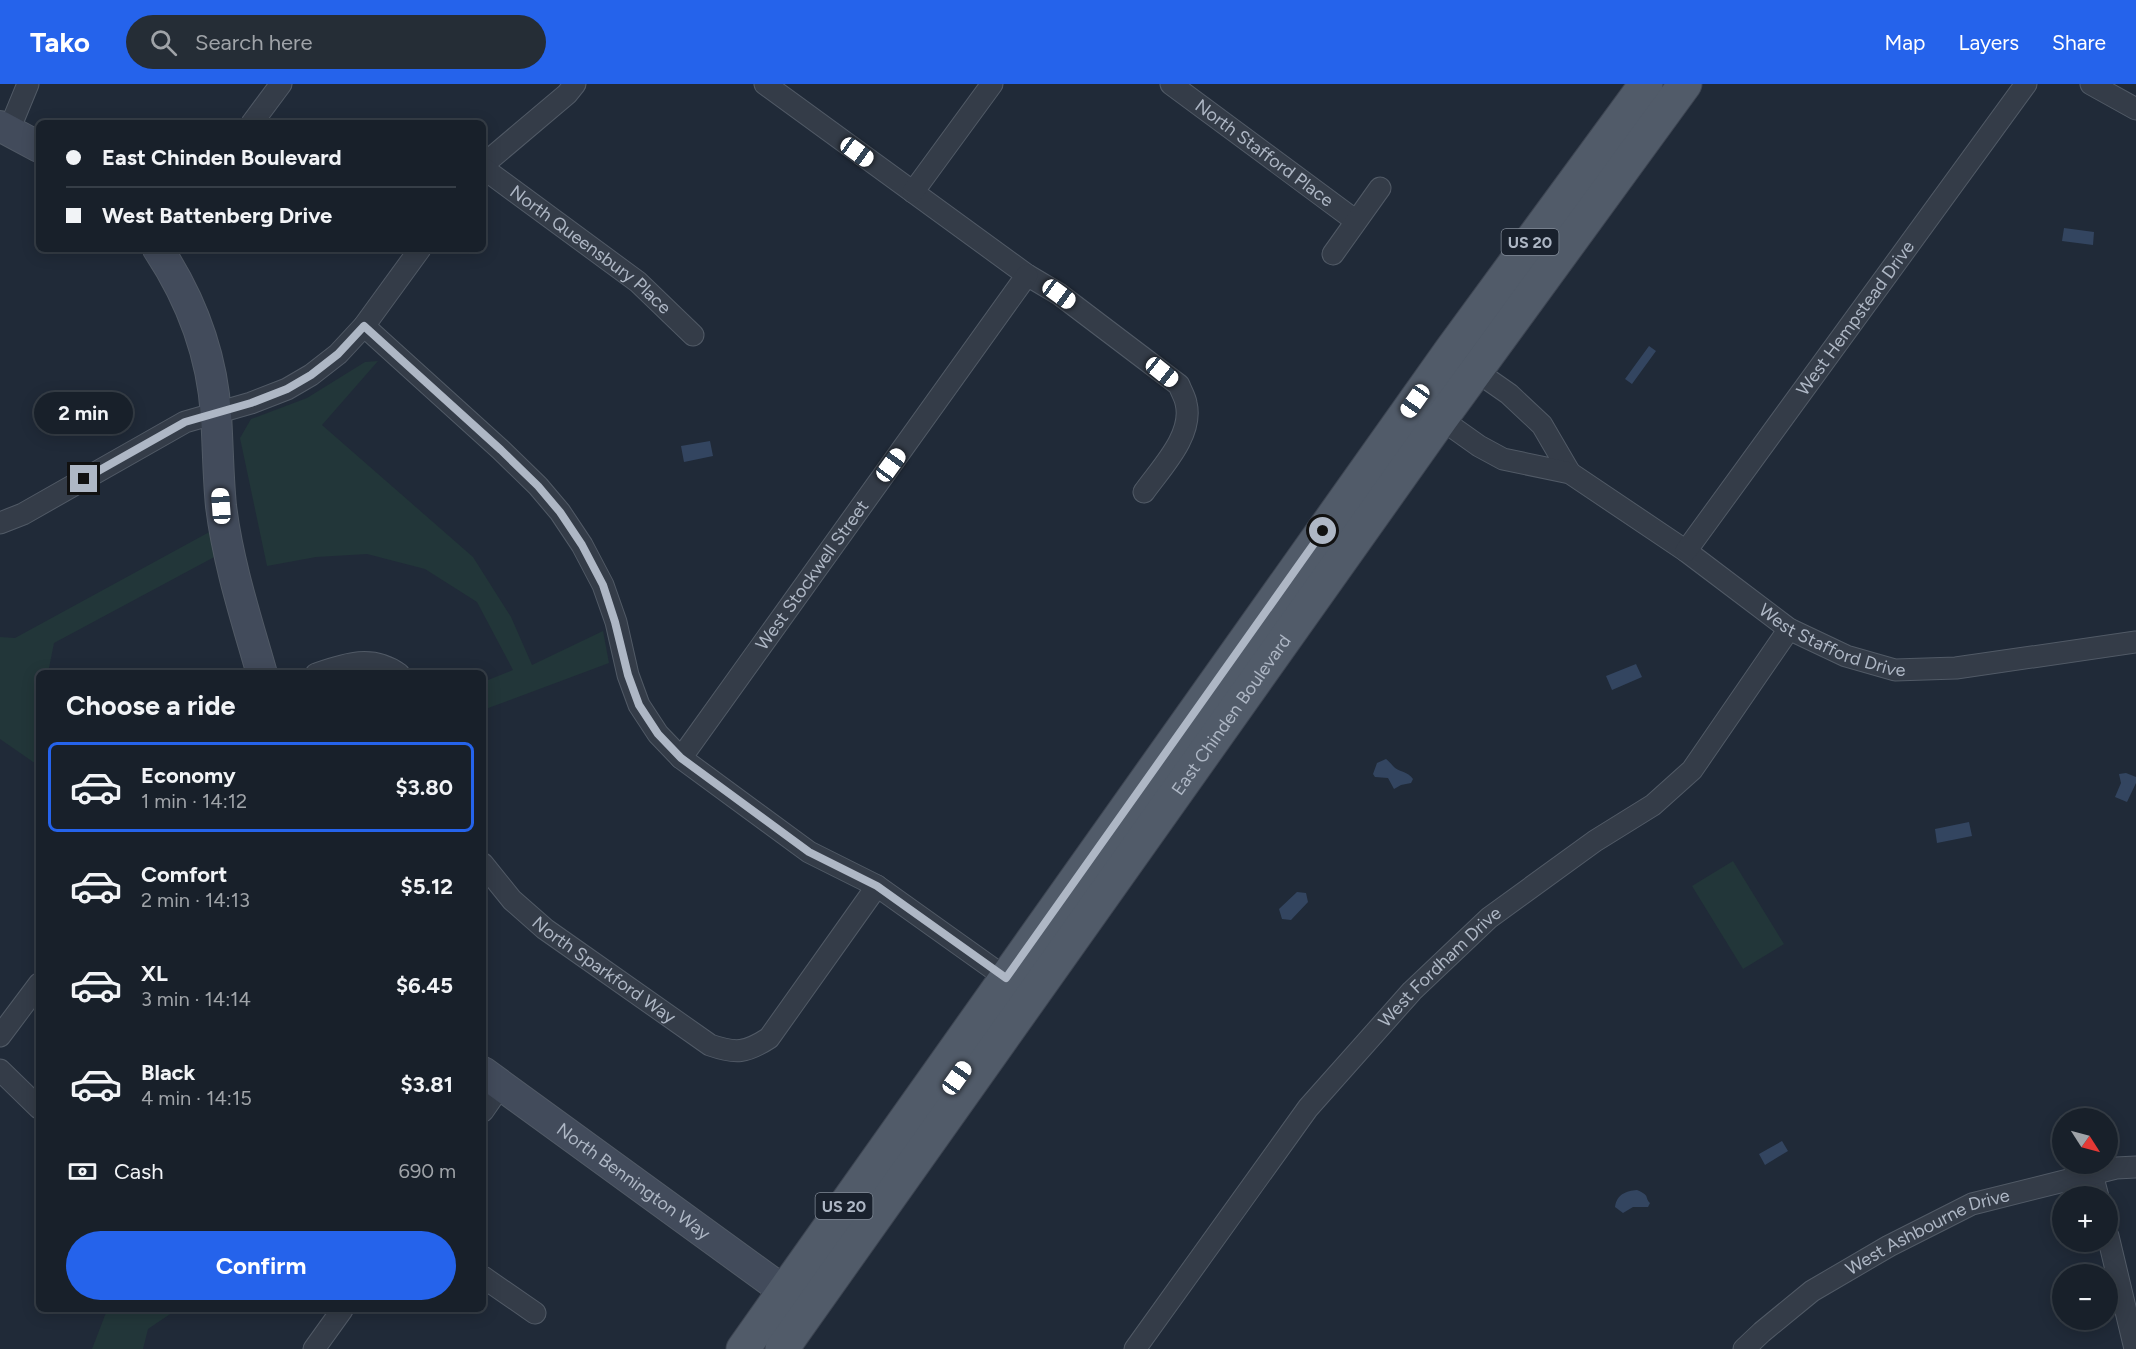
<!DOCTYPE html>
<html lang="en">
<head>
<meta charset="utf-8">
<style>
	body { margin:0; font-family:Figtree,sans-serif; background:#252d36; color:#f1f3f6; height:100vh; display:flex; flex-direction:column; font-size:22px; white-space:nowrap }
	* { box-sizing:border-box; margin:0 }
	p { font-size:20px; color:#9fa3a8 }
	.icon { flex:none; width:33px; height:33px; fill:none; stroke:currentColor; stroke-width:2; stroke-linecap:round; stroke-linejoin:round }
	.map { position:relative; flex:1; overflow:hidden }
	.sheet { position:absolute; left:36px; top:586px; width:450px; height:642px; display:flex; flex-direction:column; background:#18202a; border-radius:9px; box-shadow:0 3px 15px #0003,0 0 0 2px #363e47 }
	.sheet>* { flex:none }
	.guide { position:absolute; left:36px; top:36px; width:450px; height:132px; border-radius:9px; box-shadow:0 3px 15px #0003,0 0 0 2px #363e47; display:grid; align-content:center; height:132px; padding:0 30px; background:#18202a }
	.needle { width:39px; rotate:126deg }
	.tools { position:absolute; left:2052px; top:1024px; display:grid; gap:12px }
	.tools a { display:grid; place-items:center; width:66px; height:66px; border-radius:50%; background:#18202a; box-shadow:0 3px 15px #0003,0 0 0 2px #363e47; font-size:30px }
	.end { position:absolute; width:27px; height:27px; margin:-14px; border:8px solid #aeb7c5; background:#111; box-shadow:0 0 0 3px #111 }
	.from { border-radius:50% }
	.bubble { position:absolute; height:42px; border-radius:21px; background:#18202a; box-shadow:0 3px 15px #0003,0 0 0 2px #363e47; font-size:20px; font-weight:700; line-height:42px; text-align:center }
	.car { position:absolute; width:18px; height:36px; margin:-18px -9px; border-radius:8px; box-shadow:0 0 4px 2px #0007; background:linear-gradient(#fff 24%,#345 0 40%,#fff 0 76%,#345 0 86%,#fff 0) }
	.guide b { display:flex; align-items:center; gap:21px; height:57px; font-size:22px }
	.guide b+b { border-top:2px solid #363e47 }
	.guide i { width:15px; height:15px; background:#f1f3f6 }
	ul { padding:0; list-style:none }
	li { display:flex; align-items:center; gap:18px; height:90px; margin:0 12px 9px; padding:0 18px; border:3px solid transparent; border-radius:9px }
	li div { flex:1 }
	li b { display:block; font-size:22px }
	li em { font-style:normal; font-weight:700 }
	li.on { border-color:#2563eb }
	li>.icon { width:54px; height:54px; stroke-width:1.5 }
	h2 { padding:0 30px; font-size:27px; line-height:72px }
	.pay { display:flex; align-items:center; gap:15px; height:66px; padding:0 30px; font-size:22px }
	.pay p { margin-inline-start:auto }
	.cta { display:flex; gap:12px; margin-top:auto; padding:12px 30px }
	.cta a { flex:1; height:69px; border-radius:36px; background:#2563eb; color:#fff; font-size:24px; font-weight:700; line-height:69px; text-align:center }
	header { display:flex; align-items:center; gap:36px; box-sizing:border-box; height:84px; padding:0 30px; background:#2563eb; color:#fff }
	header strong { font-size:28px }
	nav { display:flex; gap:33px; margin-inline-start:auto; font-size:21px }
	.search { width:420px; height:54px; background:#252d36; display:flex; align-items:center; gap:15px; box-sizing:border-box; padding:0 21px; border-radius:33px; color:#9fa3a8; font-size:22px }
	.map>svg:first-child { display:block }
	.green { fill:#223639 }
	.water { fill:#334560 }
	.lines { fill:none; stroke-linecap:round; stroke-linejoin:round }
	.street-casing { stroke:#515a66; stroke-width:23 }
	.secondary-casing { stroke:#515a66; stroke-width:32 }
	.primary-casing { stroke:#3d4552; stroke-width:35 }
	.street { stroke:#343c48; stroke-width:21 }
	.secondary { stroke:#424b5b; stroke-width:30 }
	.primary { stroke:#515b69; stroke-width:33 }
	.route { stroke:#aeb7c5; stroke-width:8 }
	.labels { text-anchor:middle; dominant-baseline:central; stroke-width:5; stroke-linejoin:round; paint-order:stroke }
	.shield { fill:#19212d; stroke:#818a97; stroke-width:1.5 }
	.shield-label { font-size:16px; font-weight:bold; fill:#aeb7c5 }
	.street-label { font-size:18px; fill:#aeb7c5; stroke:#19212d }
</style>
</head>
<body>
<header>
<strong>Tako</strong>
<div class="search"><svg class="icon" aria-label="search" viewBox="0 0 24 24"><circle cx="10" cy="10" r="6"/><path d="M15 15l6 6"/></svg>Search here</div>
<nav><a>Map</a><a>Layers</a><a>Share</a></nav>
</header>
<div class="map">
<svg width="2136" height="1265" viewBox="0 0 2136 1265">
	<rect width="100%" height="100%" fill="#202a38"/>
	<path class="green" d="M378 277 322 341 473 473 511 533 532 581 603 547 609 579 483 626V598L513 586 477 518 425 485 367 470 316 473 267 482 240 354 251 335 307 314 365 278Z
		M213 446 218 471 54 559 48 589 39 590V634L36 648 39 650V682L0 655V553L15 554Z
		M1733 777 1784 860 1743 885 1692 802Z
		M107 1226H176L148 1245 143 1265H92Z"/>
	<path class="water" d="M2064 144 2094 148 2093 161 2062 157Z
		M1649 262 1656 267 1632 300 1625 295Z
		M710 357 713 372 684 378 681 362Z
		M1636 580 1642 593 1612 606 1606 592Z
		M1386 675C1389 677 1391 680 1393 682 1398 688 1408 687 1413 695L1411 699 1401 701 1394 705 1388 694 1375 693 1373 690 1377 679Z
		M2126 689 2136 693V699L2127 718 2115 713 2121 699 2119 690Z
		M1969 738 1972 752 1937 759 1935 745Z
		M1297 808 1306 809 1308 818 1291 836 1282 835 1279 825Z
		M1782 1057 1788 1067 1765 1081 1759 1070Z
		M1637 1106C1651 1112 1644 1113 1650 1119L1648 1123H1633L1623 1129 1615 1123C1617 1110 1626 1107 1637 1106Z"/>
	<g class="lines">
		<defs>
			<g id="street">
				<path d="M765 0 1027 191 1059 210 1179 301C1181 307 1185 313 1186 319 1194 351 1161 384 1144 408"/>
				<path id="s1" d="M1171 0 1356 137"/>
				<path d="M2091 0 2136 25"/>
				<path d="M252 39 281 0"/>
				<path d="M9 46 28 0"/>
				<path d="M483 81 567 10 575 0"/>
				<path id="s2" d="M483 84 638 198 693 251"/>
				<path d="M913 108 992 0"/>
				<path d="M1333 170 1380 104"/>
				<path d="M364 242 501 366 538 402 560 428 582 461 603 501 616 538 628 591 639 621 658 650 681 674 809 768 877 802 1006 894"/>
				<path d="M1476 287 1509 310 1542 341 1570 389"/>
				<path id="s3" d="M1441 335 1479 362 1503 375 1570 389 1686 467 1789 545 1846 572 1895 586 1956 584 2136 558"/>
				<path d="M0 439 23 430 185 338 251 319 287 305 311 291 338 270 364 242 420 165"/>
				<path id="s4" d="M1686 467 2026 0"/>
				<path d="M316 590C345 580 372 570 399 590"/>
				<path id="s5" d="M681 674 1027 191"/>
				<path id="s6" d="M483 780 512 816 545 845 710 961C736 970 746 969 769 954L877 802"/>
				<path d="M0 952 39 900"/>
				<path d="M0 986 39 1024"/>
				<path d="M483 1027 501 1001"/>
				<path d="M2092 1090 2098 1113"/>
				<path d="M2108 1152 2135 1265"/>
				<path d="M483 1193 535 1229"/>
				<path d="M314 1265 342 1226"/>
				<path id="s7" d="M1135 1265 1308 1024 1412 907 1489 834 1595 757 1653 721 1692 686 1789 545"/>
				<path id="s8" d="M1744 1265 1762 1248 1812 1207 1889 1162 1972 1120 2116 1084 2136 1083"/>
			</g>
			<g id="secondary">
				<path d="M0 42 39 63"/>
				<path d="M158 165C191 215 212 270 216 331 218 361 218 391 221 422 228 479 246 534 262 590"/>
				<path id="s9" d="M483 988 784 1207"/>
			</g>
			<g id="primary">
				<path d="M743 1265 1451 266 1646 0"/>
				<path id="s10" d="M782 1265 1441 335 1685 0"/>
			</g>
		</defs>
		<use href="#street" class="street-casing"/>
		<use href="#secondary" class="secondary-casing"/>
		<use href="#primary" class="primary-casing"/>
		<use href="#street" class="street"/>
		<use href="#secondary" class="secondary"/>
		<use href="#primary" class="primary"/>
	</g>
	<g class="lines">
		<path class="route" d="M84 395 185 338 251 319 287 305 311 291 338 270 364 242 501 366 538 402 560 428 582 461 603 501 615 538 628 591 639 621 658 650 681 674 809 768 877 802 1006 894 1323 447"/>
	</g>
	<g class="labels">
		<g class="shield">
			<rect x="1501.5" y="145" width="57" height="26" rx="4.5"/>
			<rect x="815.5" y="1109" width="57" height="26" rx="4.5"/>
		</g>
		<g class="shield-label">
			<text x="1530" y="158">US 20</text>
			<text x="844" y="1122">US 20</text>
		</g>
		<g class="street-label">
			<text stroke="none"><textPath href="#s1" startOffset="116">North Stafford Place</textPath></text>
			<text stroke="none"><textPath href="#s2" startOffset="135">North Queensbury Place</textPath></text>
			<text stroke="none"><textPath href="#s4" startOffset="288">West Hempstead Drive</textPath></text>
			<text stroke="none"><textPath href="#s5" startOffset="225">West Stockwell Street</textPath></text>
			<text stroke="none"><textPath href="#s3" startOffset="456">West Stafford Drive</textPath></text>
			<text stroke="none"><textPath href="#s10" startOffset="777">East Chinden Boulevard</textPath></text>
			<text stroke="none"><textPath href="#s7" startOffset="490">West Fordham Drive</textPath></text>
			<text stroke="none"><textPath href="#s6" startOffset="162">North Sparkford Way</textPath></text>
			<text stroke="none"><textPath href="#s9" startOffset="186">North Bennington Way</textPath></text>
			<text stroke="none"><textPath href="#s8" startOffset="220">West Ashbourne Drive</textPath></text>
		</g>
	</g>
</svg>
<div class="tools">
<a><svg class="needle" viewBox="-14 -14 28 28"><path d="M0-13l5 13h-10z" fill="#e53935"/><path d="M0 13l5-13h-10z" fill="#9fa3a8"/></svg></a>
<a>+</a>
<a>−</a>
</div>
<i class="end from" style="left:1323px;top:447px"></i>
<i class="end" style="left:84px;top:395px"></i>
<div class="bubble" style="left:34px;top:308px;width:99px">2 min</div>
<i class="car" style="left:857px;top:68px;rotate:126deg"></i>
<i class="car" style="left:1059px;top:210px;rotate:126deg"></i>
<i class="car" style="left:1162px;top:288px;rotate:129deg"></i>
<i class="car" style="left:1415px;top:317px;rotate:215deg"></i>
<i class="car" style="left:891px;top:381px;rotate:36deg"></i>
<i class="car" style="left:221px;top:422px;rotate:356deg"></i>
<i class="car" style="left:957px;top:994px;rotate:35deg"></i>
<div class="guide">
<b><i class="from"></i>East Chinden Boulevard</b>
<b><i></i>West Battenberg Drive</b>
</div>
<section class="sheet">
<h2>Choose a ride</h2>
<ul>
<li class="on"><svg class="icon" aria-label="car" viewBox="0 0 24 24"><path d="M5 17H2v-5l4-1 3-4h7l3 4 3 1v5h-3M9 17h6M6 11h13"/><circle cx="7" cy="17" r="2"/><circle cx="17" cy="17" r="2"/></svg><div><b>Economy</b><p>1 min · 14:12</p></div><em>$3.80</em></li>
<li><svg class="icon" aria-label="car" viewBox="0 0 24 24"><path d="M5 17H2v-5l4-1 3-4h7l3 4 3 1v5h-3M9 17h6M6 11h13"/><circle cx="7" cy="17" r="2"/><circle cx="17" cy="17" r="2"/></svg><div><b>Comfort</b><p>2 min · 14:13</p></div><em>$5.12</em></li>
<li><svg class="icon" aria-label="car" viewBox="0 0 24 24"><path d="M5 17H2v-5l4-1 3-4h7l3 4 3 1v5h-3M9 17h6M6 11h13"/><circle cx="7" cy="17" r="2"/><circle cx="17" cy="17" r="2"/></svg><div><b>XL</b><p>3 min · 14:14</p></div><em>$6.45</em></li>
<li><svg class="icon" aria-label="car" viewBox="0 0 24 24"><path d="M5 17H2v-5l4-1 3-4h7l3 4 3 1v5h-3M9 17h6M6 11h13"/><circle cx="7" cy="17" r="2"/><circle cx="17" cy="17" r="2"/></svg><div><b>Black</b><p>4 min · 14:15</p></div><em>$3.81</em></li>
</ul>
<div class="pay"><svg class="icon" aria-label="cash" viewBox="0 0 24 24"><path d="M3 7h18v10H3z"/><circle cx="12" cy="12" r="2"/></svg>Cash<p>690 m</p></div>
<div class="cta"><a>Confirm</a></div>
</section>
</div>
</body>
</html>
